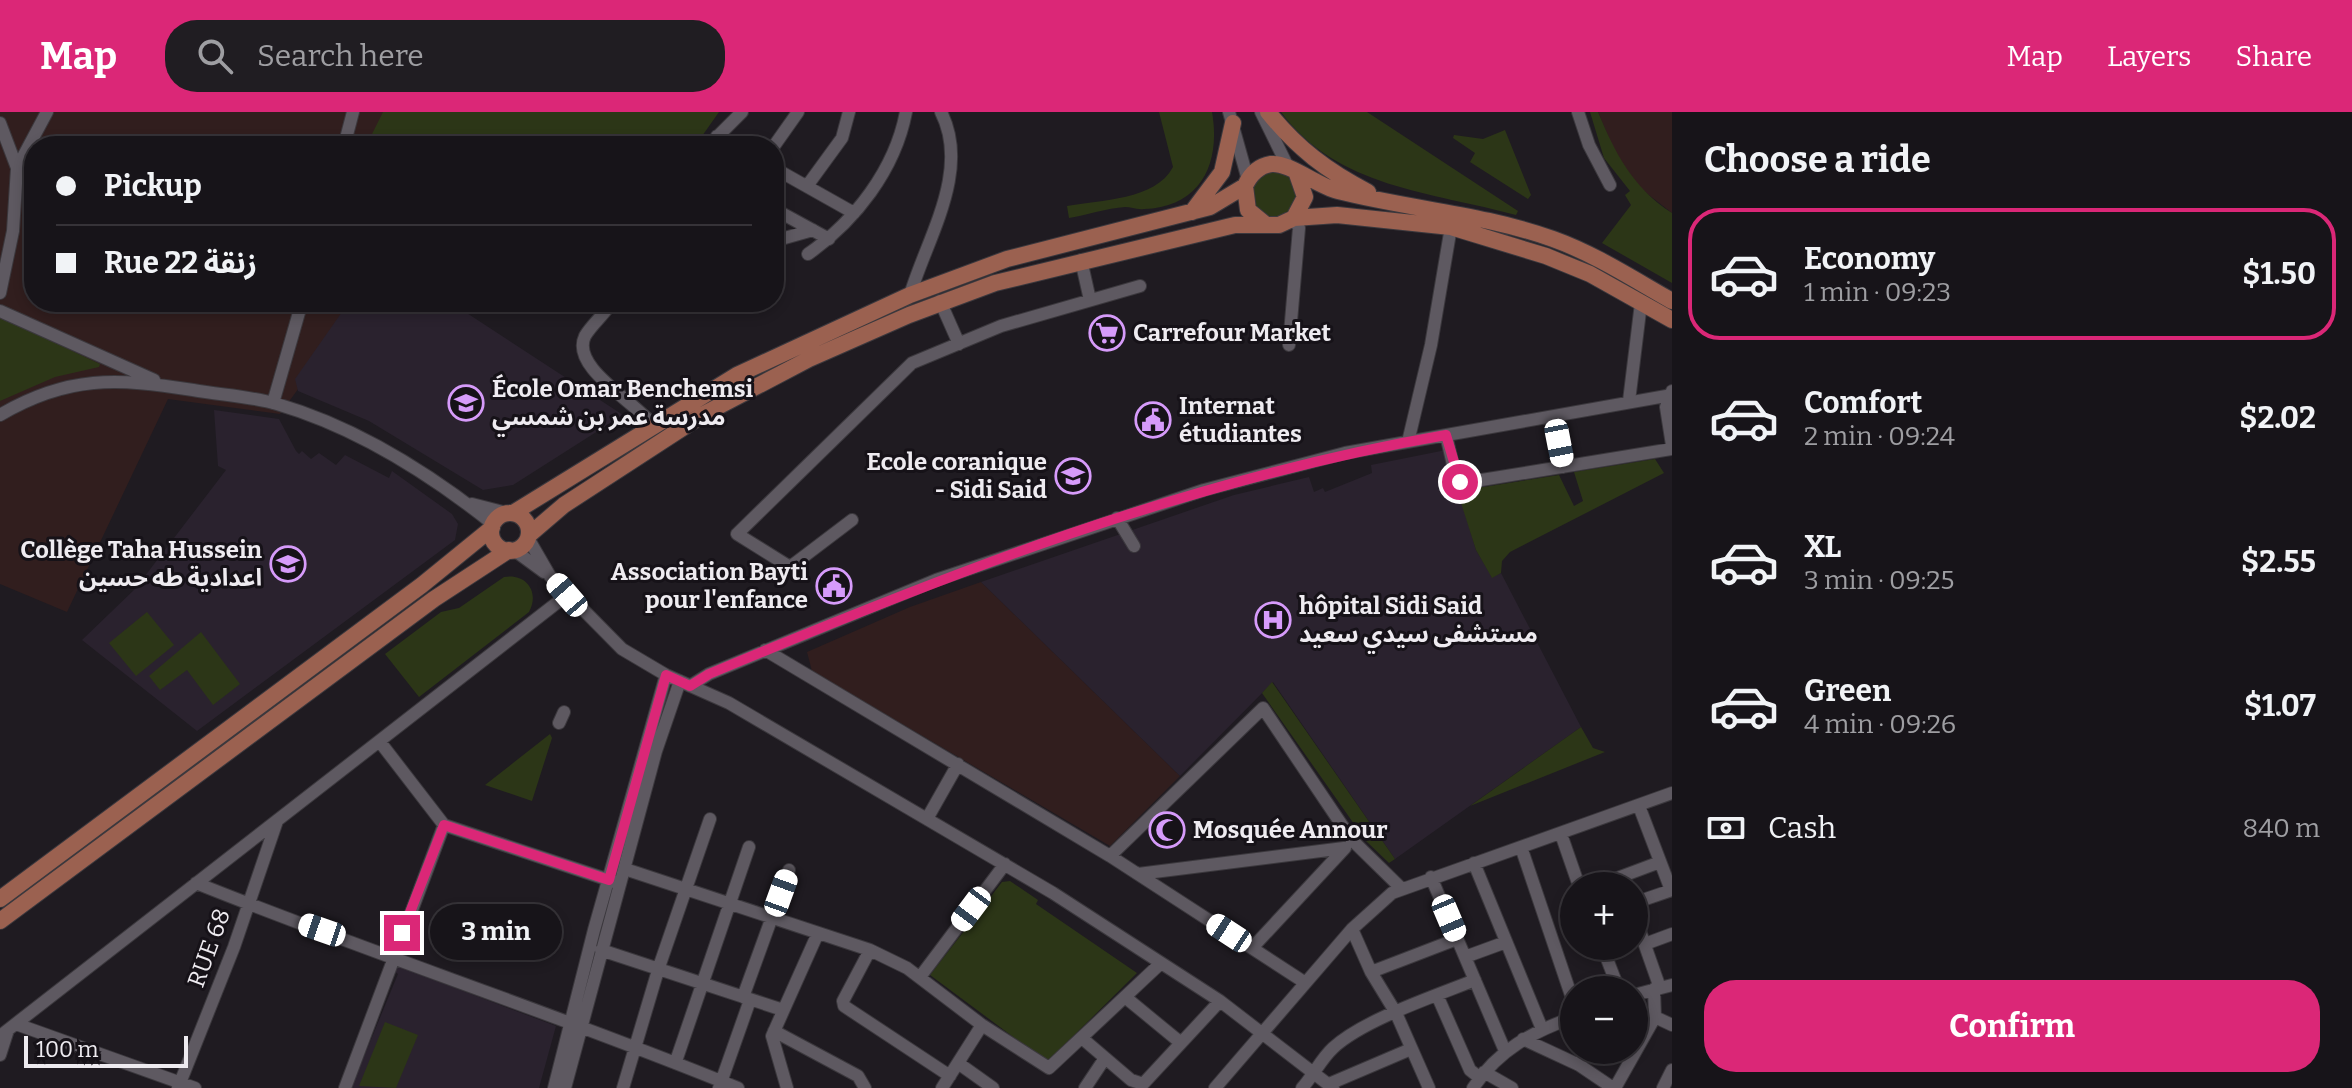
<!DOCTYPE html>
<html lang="en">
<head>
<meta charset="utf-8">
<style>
	body { margin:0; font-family:Bitter,"Noto Sans Arabic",serif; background:#201d22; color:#f1f3f6; height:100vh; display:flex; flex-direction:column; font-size:30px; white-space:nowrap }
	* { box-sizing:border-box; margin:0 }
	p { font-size:26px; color:#9e9ea2 }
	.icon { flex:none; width:44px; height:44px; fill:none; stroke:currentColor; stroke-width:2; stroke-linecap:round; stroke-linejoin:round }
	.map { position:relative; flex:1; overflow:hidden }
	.details { display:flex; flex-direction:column; background:#171419; width:680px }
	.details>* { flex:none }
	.banner { position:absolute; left:24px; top:24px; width:760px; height:176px; border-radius:32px; box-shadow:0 4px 12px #0003,0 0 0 2px #363338; display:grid; align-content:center; height:176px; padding:0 32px; background:#171419 }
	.controls { position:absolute; left:1560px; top:760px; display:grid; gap:16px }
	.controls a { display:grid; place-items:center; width:88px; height:88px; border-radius:50%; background:#171419; box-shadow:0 4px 12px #0003,0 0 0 2px #363338; font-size:40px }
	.scale { position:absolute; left:24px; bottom:20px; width:164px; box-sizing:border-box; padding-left:8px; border:4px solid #eeebf0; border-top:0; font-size:22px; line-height:28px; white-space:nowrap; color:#eeebf0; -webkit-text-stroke:6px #161218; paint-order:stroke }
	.end { position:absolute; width:36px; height:36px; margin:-18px; border:10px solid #db2777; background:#fff; box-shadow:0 0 0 4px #fff }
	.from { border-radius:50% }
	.bubble { position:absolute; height:56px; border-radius:28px; background:#171419; box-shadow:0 4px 12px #0003,0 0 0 2px #363338; font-size:26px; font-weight:700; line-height:56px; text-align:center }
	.car { position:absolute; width:24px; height:48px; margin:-24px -12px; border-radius:10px; box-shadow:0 0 6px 2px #0007; background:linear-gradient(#fff 24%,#345 0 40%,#fff 0 76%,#345 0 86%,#fff 0) }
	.banner b { display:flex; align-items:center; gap:28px; height:76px; font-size:30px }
	.banner b+b { border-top:2px solid #363338 }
	.banner i { width:20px; height:20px; background:#f1f3f6 }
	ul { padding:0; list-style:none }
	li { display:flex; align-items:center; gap:24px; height:132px; margin:0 16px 12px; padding:0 16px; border:4px solid transparent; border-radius:32px }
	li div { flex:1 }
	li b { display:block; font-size:30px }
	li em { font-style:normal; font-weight:700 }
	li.active { border-color:#db2777 }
	li>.icon { width:72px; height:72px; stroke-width:1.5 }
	h2 { padding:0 32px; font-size:36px; line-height:96px }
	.pay { display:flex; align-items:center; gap:20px; height:88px; padding:0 32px; font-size:30px }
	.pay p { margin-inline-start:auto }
	.cta { display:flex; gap:16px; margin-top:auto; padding:16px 32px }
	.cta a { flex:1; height:92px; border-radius:32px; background:#db2777; color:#fff; font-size:32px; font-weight:700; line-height:92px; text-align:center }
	header { display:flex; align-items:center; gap:48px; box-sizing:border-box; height:112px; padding:0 40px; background:#db2777; color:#fff }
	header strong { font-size:38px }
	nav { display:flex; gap:44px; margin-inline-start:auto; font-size:28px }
	.search { width:560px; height:72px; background:#201d22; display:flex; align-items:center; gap:20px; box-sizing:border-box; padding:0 28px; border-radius:32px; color:#9e9ea2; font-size:30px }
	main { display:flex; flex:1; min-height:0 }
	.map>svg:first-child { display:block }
	.commercial { fill:#311e1e }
	.built { fill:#2a222e }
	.green { fill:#2c3617 }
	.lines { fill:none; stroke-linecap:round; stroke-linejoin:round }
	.minor-casing { stroke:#3b383d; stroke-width:14 }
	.major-casing { stroke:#3b383d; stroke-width:18 }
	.minor { stroke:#5e5961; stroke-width:12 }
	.major { stroke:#9b6150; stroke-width:16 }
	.route { stroke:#db2777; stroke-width:10 }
	.labels { text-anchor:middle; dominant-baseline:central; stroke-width:6; stroke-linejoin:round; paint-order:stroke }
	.poi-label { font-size:24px; font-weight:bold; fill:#eeebf0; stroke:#161218; text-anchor:start }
	.street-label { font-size:24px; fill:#eeebf0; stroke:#161218 }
</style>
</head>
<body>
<header>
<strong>Map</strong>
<div class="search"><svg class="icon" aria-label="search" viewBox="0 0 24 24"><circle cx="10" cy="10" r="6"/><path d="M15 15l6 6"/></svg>Search here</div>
<nav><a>Map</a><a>Layers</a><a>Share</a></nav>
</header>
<main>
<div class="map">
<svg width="1672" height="976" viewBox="0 0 1672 976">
	<rect width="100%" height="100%" fill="#1f1b21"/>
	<path class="commercial" d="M0 0H388L373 34H34V190H361L280 302 168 287 67 500 0 472Z
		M1598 0H1672V101L1640 76 1615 41Z
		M981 470 1180 664 1110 734 812 559 807 540 910 495Z"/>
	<path class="built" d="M349 190H450L623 303 513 373 483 378 369 309 298 279 295 267Z
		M214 298 279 307 296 339 299 342 302 339 311 347 319 341 336 353 345 343 389 366 392 359 452 402 458 412 455 428 197 619 82 528 135 477 226 358 218 354Z
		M1446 338 1459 391H1462L1476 438 1492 465 1501 461 1581 615 1395 747 1273 570 1180 664 981 470 1234 383 1309 365 1314 380 1323 376 1325 380 1372 361 1371 353Z
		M397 854 556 914 539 976H351L398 862 395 860Z"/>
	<path class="green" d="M383 0H719L695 34 682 31 676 34H366Z
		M1159 0H1212C1221 51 1201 95 1144 97 1137 98 1131 95 1125 95 1107 96 1087 103 1069 106L1067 94C1100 88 1156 88 1173 55Z
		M1281 0H1367L1518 99 1516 103C1432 80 1337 76 1281 0Z
		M1590 0H1598C1615 41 1633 76 1672 101V171L1602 131 1631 93 1625 83 1630 79 1604 46Z
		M1505 18 1531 83 1528 87 1470 50 1475 41 1453 26 1454 23 1483 27Z
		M1252 82a23 23 0 1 1 46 0a23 23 0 1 1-46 0Z
		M0 205 100 252 99 255 55 265 0 289Z
		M1655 347 1664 361 1510 440 1502 449 1501 461 1492 466 1476 438 1455 372 1465 378 1559 363 1574 394 1583 389 1574 360Z
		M504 465C526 461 540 480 529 500L419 585 385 542 441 500 459 496Z
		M147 500 174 533 136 564 109 531Z
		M201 520 240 572 213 593 187 558 160 578 149 564Z
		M1272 570 1395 747 1389 751 1366 729 1262 581Z
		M1581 615 1593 636 1605 640 1470 694Z
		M550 622 552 626 532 689 485 673Z
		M1010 769 1038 788 1036 792 1137 861 1047 950 930 863 1002 770Z
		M385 910 418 923 396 976 359 974Z"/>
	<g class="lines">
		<defs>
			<path id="minor" d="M1229 0 1248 68
				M1261 0 1288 55
				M1578 0 1589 33 1610 73
				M0 11 17 56 13 119 0 181
				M717 24 735 34
				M344 34 353 0
				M708 34 742 0
				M774 34 798 0
				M17 56 47 0
				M774 56 854 101
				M807 74 842 26 849 0
				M774 97 829 127
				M774 129 813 118
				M808 142C855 109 895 58 906 0
				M1081 148 1090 188
				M910 183C927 126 971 59 941 0
				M940 189 959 232
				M612 190C605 202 592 212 585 224 570 255 634 289 652 312
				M0 199 154 268
				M1289 233 1299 116 1294 106
				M1672 279 1666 295 1672 333
				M1629 289 1641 191
				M273 291 302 190
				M0 303C68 263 117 266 193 278 220 283 250 284 277 292 356 315 429 361 493 412
				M1554 307 1563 355
				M1446 323 1456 366 1463 371 1672 337
				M1408 330 1431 233 1451 115
				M472 392 507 401
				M1117 406 1134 434
				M852 408 790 455 737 422 912 251 1001 214 1140 174
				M528 426 550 464 622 537 666 563 729 591 1053 781 1220 889 1333 976
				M514 438 544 460
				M765 538 1110 744 1304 870
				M690 574 709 562 936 468 1204 378 1345 341 1672 283
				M559 611 564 600
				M380 630 444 713 615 770
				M1639 694 1671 778
				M928 705 958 652
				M1561 722 1579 774
				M1521 735 1574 892
				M1110 744 1263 596 1352 728 1401 776
				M1474 751 1542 917
				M625 757 870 838 907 856 982 913 1049 956 1161 851
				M1138 762 1344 736
				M1431 765 1505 939
				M196 771C375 843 560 903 738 976
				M1596 774 1660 750
				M1634 791 1672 778
				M1634 802 1660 876
				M1352 817 1371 860 1396 901 1429 976
				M1645 832 1672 822
				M1602 834 1619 878
				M1252 836 1345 736
				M601 838 783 898
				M870 838 843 889 844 894 950 964
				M1465 845 1506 830
				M1371 860 1457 827
				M920 865 1005 752
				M1654 877 1655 905 1672 913
				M1437 883 1470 958 1480 966
				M1634 883 1672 873
				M743 885 789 758
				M1125 885 1181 931
				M16 912 195 976
				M774 919 858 964 865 976
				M0 924 567 483
				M1083 927 1131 968 1143 972 1220 889
				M1523 927 1579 953 1613 976
				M0 943 8 918
				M676 949 749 735
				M958 951 993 976
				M1579 953 1586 938
				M1484 960 1512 976
				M1329 972 1411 937
				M178 976 234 835 277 709
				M345 976 444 713
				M554 976 594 818 666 563
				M565 976 656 639 680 569
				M623 976 659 855 710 707
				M719 976 750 888
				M787 976 772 924 818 821
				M942 976 982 913
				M1085 976 1105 946
				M1215 976 1352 817 1392 781 1672 681
				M1302 976C1313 964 1321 947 1333 936 1363 908 1435 884 1475 868
				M1473 976C1498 938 1532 920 1574 905
				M1615 976 1655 905
				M1663 976 1672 958"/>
			<path id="major" d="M1268 0C1297 36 1327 59 1368 80
				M1192 100 1222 60 1233 11
				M1294 106 1305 85 1297 62
				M1265 112 1248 98 1245 74C1250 63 1258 54 1271 52 1289 50 1317 74 1338 79 1409 97 1483 102 1553 127 1595 142 1633 167 1672 189
				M513 401 737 263 910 183 1007 147 1210 95 1245 74
				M491 420a19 19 0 1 1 38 0a19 19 0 1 1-38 0Z
				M529 423 564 393 704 302 809 247 909 203 995 171 1235 113H1279L1294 106 1337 103 1451 115 1546 144 1590 162 1672 208
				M0 787 422 473 492 416
				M0 809 434 487 509 438"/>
		</defs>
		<use href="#minor" class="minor-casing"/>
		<use href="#major" class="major-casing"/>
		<use href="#minor" class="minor"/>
		<use href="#major" class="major"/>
	</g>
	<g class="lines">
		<path class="route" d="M402 821 444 713 609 768 666 563 690 574 709 562C948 462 1189 367 1446 323L1460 370"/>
	</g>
	<defs>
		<symbol id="supermarket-ring" viewBox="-11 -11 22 22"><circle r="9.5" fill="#161218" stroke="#d69bfa" stroke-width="1.5"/><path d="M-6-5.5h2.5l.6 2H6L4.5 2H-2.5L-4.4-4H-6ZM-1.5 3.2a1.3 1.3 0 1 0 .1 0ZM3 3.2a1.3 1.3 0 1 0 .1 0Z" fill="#d69bfa"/></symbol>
		<symbol id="school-ring" viewBox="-11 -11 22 22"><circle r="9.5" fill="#161218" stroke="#d69bfa" stroke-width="1.5"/><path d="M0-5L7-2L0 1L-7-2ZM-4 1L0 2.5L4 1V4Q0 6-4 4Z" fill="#d69bfa"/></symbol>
		<symbol id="civic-ring" viewBox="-11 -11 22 22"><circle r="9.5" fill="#161218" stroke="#d69bfa" stroke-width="1.5"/><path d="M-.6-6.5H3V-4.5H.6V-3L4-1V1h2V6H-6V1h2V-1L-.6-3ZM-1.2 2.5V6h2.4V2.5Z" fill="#d69bfa"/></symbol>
		<symbol id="hospital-ring" viewBox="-11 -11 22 22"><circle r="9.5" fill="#161218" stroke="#d69bfa" stroke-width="1.5"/><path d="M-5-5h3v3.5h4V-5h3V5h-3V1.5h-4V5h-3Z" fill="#d69bfa"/></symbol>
		<symbol id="mosque-ring" viewBox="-11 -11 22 22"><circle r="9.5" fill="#161218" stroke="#d69bfa" stroke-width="1.5"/><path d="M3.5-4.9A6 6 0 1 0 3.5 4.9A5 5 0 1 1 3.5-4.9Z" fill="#d69bfa"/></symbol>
	</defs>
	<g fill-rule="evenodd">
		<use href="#supermarket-ring" x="1087" y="201" width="40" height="40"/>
		<use href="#school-ring" x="446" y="271" width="40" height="40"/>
		<use href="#civic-ring" x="1133" y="288" width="40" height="40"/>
		<use href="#school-ring" x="1053" y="344" width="40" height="40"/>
		<use href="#school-ring" x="268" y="432" width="40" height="40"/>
		<use href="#civic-ring" x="814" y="454" width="40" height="40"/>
		<use href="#hospital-ring" x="1253" y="488" width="40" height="40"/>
		<use href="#mosque-ring" x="1147" y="698" width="40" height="40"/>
	</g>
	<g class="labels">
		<g class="poi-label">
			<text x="1133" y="221">Carrefour Market</text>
			<text x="492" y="277">École Omar Benchemsi<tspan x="492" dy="28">مدرسة عمر بن شمسي</tspan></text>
			<text x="1179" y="294">Internat<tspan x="1179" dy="28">étudiantes</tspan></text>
			<text x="1047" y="350" text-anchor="end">Ecole coranique<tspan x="1047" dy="28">- Sidi Said</tspan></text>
			<text x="262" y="438" text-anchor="end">Collège Taha Hussein<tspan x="262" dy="28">اعدادية طه حسين</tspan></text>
			<text x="808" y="460" text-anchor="end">Association Bayti<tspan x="808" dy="28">pour l'enfance</tspan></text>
			<text x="1299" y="494">hôpital Sidi Said<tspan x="1299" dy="28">مستشفى سيدي سعيد</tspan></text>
			<text x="1193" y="718">Mosquée Annour</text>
		</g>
		<g class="street-label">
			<text transform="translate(209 836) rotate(-70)">RUE 68</text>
		</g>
	</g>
</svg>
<div class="controls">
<a>+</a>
<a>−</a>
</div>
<div class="scale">100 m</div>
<i class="end from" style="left:1460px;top:370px"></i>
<i class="end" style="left:402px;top:821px"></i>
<div class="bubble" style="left:430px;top:792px;width:132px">3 min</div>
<i class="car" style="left:1559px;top:331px;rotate:169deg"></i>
<i class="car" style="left:567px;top:483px;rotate:319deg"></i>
<i class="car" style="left:781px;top:781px;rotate:20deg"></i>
<i class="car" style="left:971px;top:797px;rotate:217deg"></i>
<i class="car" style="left:1449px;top:806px;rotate:157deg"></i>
<i class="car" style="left:322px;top:818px;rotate:289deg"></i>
<i class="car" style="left:1229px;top:821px;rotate:303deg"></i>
<div class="banner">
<b><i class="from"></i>Pickup</b>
<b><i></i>Rue 22 زنقة</b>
</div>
</div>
<section class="details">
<h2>Choose a ride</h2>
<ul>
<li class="active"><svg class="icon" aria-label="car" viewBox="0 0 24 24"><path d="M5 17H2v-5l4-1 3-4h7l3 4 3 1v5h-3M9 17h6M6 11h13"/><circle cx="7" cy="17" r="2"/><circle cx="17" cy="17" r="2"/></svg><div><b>Economy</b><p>1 min · 09:23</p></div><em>$1.50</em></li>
<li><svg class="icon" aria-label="car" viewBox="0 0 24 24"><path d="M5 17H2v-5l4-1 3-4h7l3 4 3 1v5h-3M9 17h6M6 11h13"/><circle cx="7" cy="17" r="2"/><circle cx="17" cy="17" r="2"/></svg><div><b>Comfort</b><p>2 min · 09:24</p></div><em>$2.02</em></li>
<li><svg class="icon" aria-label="car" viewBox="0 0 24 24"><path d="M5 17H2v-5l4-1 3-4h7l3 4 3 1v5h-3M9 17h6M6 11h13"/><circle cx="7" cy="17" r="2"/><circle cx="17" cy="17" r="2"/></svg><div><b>XL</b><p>3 min · 09:25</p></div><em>$2.55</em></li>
<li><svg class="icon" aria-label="car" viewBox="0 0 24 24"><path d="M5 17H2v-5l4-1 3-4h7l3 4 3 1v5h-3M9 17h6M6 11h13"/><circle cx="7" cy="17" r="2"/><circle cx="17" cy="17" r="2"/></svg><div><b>Green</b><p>4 min · 09:26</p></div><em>$1.07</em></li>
</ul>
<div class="pay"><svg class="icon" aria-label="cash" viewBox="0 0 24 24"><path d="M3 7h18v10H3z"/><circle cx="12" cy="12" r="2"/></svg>Cash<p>840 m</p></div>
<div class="cta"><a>Confirm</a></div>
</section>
</main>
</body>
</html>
